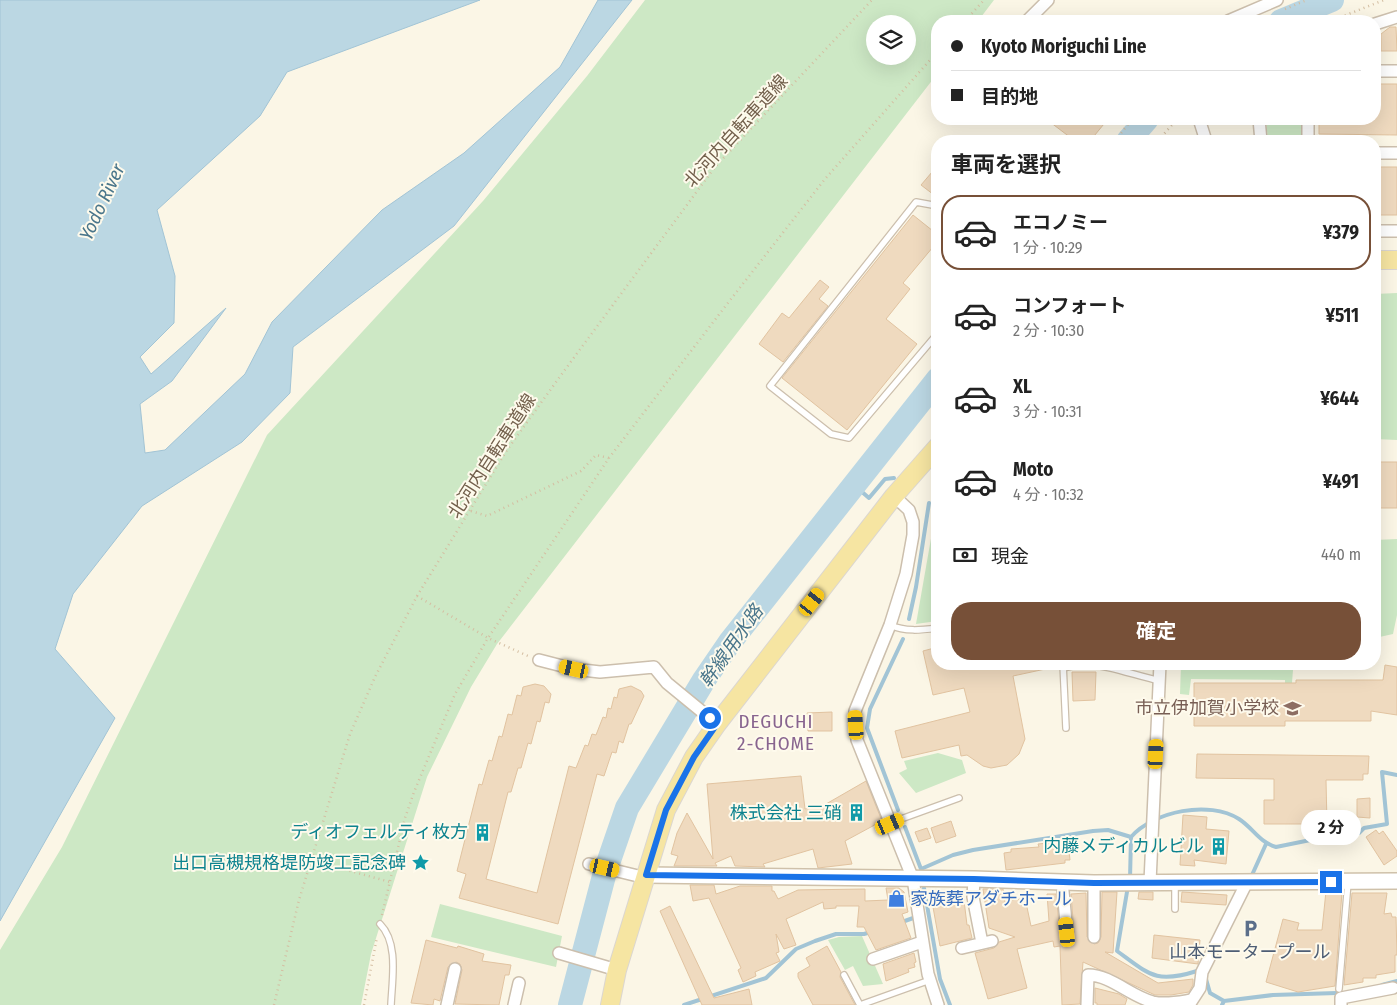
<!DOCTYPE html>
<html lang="ja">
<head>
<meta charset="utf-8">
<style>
	body { margin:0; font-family:"Fira Sans Condensed","Noto Sans JP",sans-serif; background:#f6f6f6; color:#222; height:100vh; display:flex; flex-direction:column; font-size:19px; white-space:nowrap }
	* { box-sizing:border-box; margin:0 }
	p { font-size:16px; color:#767676 }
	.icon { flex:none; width:28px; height:28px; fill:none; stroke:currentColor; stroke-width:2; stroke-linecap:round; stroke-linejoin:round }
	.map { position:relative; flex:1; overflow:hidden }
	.details { position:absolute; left:931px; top:135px; width:450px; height:535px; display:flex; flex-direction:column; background:#fff; border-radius:20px; box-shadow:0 5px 20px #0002 }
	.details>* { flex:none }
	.hud { position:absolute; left:931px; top:15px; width:450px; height:110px; border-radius:20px; box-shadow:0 5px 20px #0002; display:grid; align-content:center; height:110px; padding:0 20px; background:#fff }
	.tools { position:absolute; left:866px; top:15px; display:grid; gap:10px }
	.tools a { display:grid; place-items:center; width:50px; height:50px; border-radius:50%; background:#fff; box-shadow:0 5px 20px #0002; font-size:25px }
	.end { position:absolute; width:22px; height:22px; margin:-11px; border:6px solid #1a73e8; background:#fff; box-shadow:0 0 0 2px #fff }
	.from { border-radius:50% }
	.bubble { position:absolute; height:35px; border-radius:18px; background:#fff; box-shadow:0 5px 20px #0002; font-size:16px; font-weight:700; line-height:35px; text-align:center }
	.car { position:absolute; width:15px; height:30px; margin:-15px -8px; border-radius:6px; box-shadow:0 0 4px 1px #0007; background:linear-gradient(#f5c518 24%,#345 0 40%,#f5c518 0 76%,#345 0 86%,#f5c518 0) }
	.hud b { display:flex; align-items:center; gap:18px; height:48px; font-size:19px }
	.hud b+b { border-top:1px solid #e0e0e0 }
	.hud i { width:12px; height:12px; background:#222 }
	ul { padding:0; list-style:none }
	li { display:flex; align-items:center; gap:15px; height:75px; margin:0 10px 8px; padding:0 10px; border:2px solid transparent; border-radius:20px }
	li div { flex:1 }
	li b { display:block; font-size:19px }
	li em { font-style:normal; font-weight:700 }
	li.current { border-color:#775038 }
	li>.icon { width:45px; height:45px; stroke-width:1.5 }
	h2 { padding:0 20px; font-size:22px; line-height:60px }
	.pay { display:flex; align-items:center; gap:12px; height:55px; padding:0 20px; font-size:19px }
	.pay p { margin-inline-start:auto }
	.cta { display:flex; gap:10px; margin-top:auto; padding:10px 20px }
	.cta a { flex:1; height:58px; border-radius:20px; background:#775038; color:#fff; font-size:20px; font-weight:700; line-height:58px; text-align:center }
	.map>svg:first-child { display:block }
	.green { fill:#cde8c5; fill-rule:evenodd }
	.water { fill:#bbd7e3; stroke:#a2c4d5 }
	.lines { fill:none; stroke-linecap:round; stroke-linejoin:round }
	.stream { stroke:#a2c4d5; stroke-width:4 }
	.river { stroke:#bbd7e3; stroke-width:24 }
	.building { fill:#efdabf; stroke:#e1c3a0 }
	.lane-casing { stroke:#ccbfad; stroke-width:8 }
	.street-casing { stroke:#ccbfad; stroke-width:14 }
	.secondary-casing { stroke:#cfc1aa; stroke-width:18 }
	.primary-casing { stroke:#dbd6d0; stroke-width:20 }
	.path { stroke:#d4bea2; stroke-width:2.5; stroke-dasharray:1 4; stroke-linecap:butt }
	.lane { stroke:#fff; stroke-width:5.5 }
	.street { stroke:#fff; stroke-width:11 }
	.secondary { stroke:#fff; stroke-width:15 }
	.primary { stroke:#f6e5a2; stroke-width:18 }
	.route { stroke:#1a73e8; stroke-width:6 }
	.labels { text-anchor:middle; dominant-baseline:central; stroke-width:4; stroke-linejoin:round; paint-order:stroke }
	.street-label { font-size:18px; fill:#73604c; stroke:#fefaec }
	.education-label { font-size:18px; fill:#785e54; stroke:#fefaec; text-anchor:end }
	.culture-label { font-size:18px; fill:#0d838f; stroke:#fefaec; text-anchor:end }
	.shop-label { font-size:18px; fill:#366cbe; stroke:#fefaec; text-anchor:start }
	.service-label { font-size:18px; fill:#4e5e75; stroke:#fefaec }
	.water-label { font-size:19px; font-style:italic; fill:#4a768b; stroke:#fefaec }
	.neighbourhood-label { font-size:19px; letter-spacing:1px; fill:#88648f; stroke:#fefaec }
</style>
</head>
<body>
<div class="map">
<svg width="1397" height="1005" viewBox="0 0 1397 1005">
	<rect width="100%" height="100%" fill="#fbf6e6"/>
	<path class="green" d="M645 0H994L978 21H938L937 74 497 644 471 687 427 777 371 954 361 1005H0V950L62 847 267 435 483 201 587 76ZM875 24H908V56H875Z
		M1266 119H1305L1303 141H1268Z
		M1397 293V440L1375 439V294Z
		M936 510 937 621 916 624Z
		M1397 539V615L1393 634 1375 638V540Z
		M1181 664H1345L1293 670 1291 695 1285 698V680L1191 679 1189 695 1180 694Z
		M938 753 962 760 966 773 916 793 899 773 907 769 904 761Z
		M440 904 562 936 556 967 431 937Z
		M862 936 883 984 863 986 853 966 845 970 828 940 839 937Z"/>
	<path class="water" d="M0 0H480L287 72 260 116 157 210 175 276 174 323 140 357 151 374 226 308 172 381 140 404 145 453 165 450 245 374 272 322 382 210 464 153 560 67 598 0H632L454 226 293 347 290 393 242 442 142 506 73 594 55 649 115 718 0 921Z"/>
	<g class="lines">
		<path class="stream" d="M854 485 869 498 885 479 894 478
			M909 619 916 587 929 503
			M898 810 867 728 870 709 903 639
			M905 827 921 869 953 855 973 850 1093 831 1108 830 1131 837
			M1252 875 1266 844
			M1130 879 1131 837C1154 811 1209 800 1239 819 1253 828 1259 842 1276 847L1340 834 1359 833 1364 828 1387 824 1382 772 1397 775
			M1128 886 1117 951C1150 975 1156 984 1197 971
			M924 888 940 979 950 1005
			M902 922 916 917
			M1206 979 1210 993 1224 1001 1222 1005
			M1382 985 1397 981
			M1224 1001 1273 995 1337 993
			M684 1005 766 978 796 949 815 941 836 934H864L871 932"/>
		<path class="river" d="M1281 21 1332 0
			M1128 141 1147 119
			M570 1005 605 872 627 808 704 680 730 642 938 379"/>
	</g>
	<path class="building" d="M1390 27H1396L1397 51H1381V34Z
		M1375 84H1397V135L1319 134V119H1375Z
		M1046 119H1108L1090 141H1075Z
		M938 165V198L921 185Z
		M1375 167H1397V215H1375Z
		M913 215 938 235V241L903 283 910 289 886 319 917 344 847 430 782 378Z
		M820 280 829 287 819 299 828 306 783 362 759 344 782 313 789 318Z
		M1375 462H1397V508H1375Z
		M938 647V664H1049L1050 668 1013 676 1025 739 1019 754 1007 765 991 768 983 766 967 755 961 756 959 745 902 758 895 731 970 712 964 688 933 695 923 651Z
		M1385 665 1397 667V715L1371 711V721H1285V726H1194V683H1296V680H1383Z
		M1072 672H1096L1095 700 1073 701Z
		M535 684 544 686 551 694 549 703 545 702 540 722 537 721 531 744 528 743 521 768H518L511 792H508L486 879 537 893 569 766 576 768 585 745 588 746 592 734 596 735 603 717 606 718 608 708 611 709 614 697 617 698 619 689 631 686 641 691 644 696 631 724H629L623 743 619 741 616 753 612 752 604 776 597 774 558 924 459 898 466 874 457 871 479 784 482 785 489 760 492 761 499 736 502 737 508 714 512 715 517 695 521 696 523 687Z
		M832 712V731H808L807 713Z
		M1197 754 1369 756 1368 774H1363V780H1326L1327 824H1264V800H1274V779L1196 778Z
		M801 776 805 809 826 804 866 781 882 821 845 841 852 864 818 868 813 849 763 864 765 867 735 866 731 856 715 863 717 866H674L678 856 671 854 677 833 687 813 713 859 707 784Z
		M1370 798V818L1357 817V799Z
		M1183 815 1207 817 1206 829 1229 831 1226 864 1194 860 1195 866 1180 865Z
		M951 821 956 836 936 843 931 828Z
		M927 828 931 838 919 842 915 832Z
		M1376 830 1379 834 1383 831 1397 851V856L1384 865 1366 837Z
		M1068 841 1070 860H1065V863L1006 870 1004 853 1011 852V849L1039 847 1038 844Z
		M690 885H714L716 894 740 886H772V891H774L778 899 798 890 865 889V901L888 900 886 888H899L904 892 908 912 902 914 911 938 876 950 864 927H857L859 906H836V908L824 909 823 902 786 919 796 945 784 949 776 934 779 952 776 953 780 961 755 972 756 976 743 982 738 970 741 968 709 898 693 901Z
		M983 889H1003L1005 902 1025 898 1031 926 1049 921 1047 894H1056L1060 933 1067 939 1072 938 1074 932 1071 894 1086 893 1087 937 1094 944 1098 943 1101 937 1102 892H1117L1113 953 1105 952 1158 983 1193 979V985L1189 992 1171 995H1155L1083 962 1080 1004 1062 1005 1060 946 1054 947 1053 941 1017 949 1027 988 988 999 975 953 994 948 999 942 1015 937 989 928Z
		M1326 891 1342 892 1335 986 1298 992 1266 982 1283 919 1299 923 1297 930H1322Z
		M963 892 967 925H969L972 938 940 946 931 896Z
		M1139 892H1153V900L1138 899Z
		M1182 892 1227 895 1226 905 1181 902Z
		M1352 893H1387L1384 914 1391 913 1392 917H1396L1397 955H1395V972L1376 975V978H1363V982L1344 985Z
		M670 906 714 998 749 989 752 1005H702L660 911Z
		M1154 935 1200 940 1198 964 1152 958Z
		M426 940 457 948 458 946 484 954 482 961 511 965 509 975H505L499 1005 455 1004 462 970 460 964 456 962 448 967 440 1001 434 999 433 1005 411 1003Z
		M827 946 841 972 840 977 855 1005H813L798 977V973L810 966 806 958Z
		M914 953 916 962 914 963 915 967 908 969 909 972 886 981 883 964Z
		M1095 988 1119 994 1127 999 1125 1005H1097V1003H1095Z"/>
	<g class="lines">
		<defs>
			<path id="lane" d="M938 206 916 202 770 386 831 434 849 438 938 333
				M890 625C906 632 921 630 938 628
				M1063 664 1066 728
				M1082 664C1109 665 1133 675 1160 681
				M1063 668 1081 664
				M890 823 959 798
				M1175 884V909
				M380 924C399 943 392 980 391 1005
				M844 975 860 1005 930 980
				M1339 989 1348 882"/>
			<path id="street" d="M1027 21 1048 0
				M1228 21 1277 0
				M1375 24 1397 17
				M1375 71H1397
				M1259 119 1261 141
				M1200 122 1206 141
				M1308 141V119
				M1375 153H1397
				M1375 231H1397
				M894 496 909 510 913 522V535L906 574 890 625 855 711 857 740 913 879 928 974 938 1005
				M539 660 574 669 600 672 654 667 667 683 717 724
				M589 864 638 876 646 875
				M974 879 973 897 982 943
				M1062 881 1067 932
				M1150 882 1160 664
				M1094 937V883
				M962 948 992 941
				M559 953 617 970
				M873 959 922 942
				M447 1005 455 969
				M514 1005 519 983
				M1087 1005 1088 975C1111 975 1130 996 1153 1002 1166 1005 1179 1002 1192 1000
				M1189 1005 1200 988 1202 972 1247 882
				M1341 1005V998L1393 988"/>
			<path id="secondary" d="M646 875 974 879 1094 883 1397 881"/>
			<path id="primary" d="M1375 260H1397
				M610 1005 617 970 666 810 694 757 717 724 894 496 938 446"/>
		</defs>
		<use href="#lane" class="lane-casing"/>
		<use href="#street" class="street-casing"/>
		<use href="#secondary" class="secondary-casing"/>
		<use href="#primary" class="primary-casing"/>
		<path class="path" d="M1285 9 1307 0
			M965 21 984 0
			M1331 21 1384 0
			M1115 141 1132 119
			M1158 141 1177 119
			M471 511 487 516 581 471 596 455 609 458
			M417 596 488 638 528 656
			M311 860 390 882
			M382 915 405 818 414 792 455 694 488 638 609 458 724 308 825 179 938 51
			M274 1005 299 900 350 734 375 677 417 596 507 450 564 371 715 167 872 0
			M364 1005 377 937"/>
		<use href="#lane" class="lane"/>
		<use href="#street" class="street"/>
		<use href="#secondary" class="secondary"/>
		<use href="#primary" class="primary"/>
	</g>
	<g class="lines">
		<path class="route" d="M710 718 717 724 694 757 666 810 646 875 974 879 1094 883 1331 882"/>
	</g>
	<defs>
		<symbol id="school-bare" viewBox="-9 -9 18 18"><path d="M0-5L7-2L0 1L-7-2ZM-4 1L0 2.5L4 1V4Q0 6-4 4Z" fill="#8d6e63" stroke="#fefaec" stroke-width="2.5" paint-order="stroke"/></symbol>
		<symbol id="building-bare" viewBox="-9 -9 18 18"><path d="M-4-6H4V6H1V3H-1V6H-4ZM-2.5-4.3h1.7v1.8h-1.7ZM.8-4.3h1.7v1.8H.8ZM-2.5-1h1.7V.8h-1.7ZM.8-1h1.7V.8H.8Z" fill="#0f9aa8" stroke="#fefaec" stroke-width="2.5" paint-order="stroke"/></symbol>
		<symbol id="sight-bare" viewBox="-9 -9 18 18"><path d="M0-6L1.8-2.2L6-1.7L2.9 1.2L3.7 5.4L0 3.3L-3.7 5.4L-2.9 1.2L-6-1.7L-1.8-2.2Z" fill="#0f9aa8" stroke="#fefaec" stroke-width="2.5" paint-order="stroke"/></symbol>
		<symbol id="shop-bare" viewBox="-9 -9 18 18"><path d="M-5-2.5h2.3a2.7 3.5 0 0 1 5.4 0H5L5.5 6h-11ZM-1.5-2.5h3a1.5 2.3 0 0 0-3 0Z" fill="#3f7fe0" stroke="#fefaec" stroke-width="2.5" paint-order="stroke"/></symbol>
		<symbol id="parking-bare" viewBox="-9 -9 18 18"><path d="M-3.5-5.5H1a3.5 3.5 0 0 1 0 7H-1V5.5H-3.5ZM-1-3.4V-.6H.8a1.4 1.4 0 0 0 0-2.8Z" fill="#5c6f8a" stroke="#fefaec" stroke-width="2.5" paint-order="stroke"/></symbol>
	</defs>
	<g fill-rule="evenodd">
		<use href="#school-bare" x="1280" y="696" width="25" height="25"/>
		<use href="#building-bare" x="844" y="800" width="25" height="25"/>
		<use href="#building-bare" x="470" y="820" width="25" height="25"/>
		<use href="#building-bare" x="1206" y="834" width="25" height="25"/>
		<use href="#sight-bare" x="408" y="850" width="25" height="25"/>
		<use href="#shop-bare" x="884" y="886" width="25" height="25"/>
		<use href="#parking-bare" x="1238" y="916" width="25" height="25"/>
	</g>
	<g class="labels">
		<g class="street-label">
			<text transform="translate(736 131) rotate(-48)">北河内自転車道線</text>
			<text transform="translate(492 456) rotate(-57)">北河内自転車道線</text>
		</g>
		<g class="education-label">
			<text x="1279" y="708">市立伊加賀小学校</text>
		</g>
		<g class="culture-label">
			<text x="842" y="813">株式会社 三硝</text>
			<text x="468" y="832">ディオフェルティ枚方</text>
			<text x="1204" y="846">内藤メディカルビル</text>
			<text x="406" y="863">出口高槻規格堤防竣工記念碑</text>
		</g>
		<g class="shop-label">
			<text x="910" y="899">家族葬アダチホール</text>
		</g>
		<g class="service-label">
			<text x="1250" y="952">山本モータープール</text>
		</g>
		<g class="water-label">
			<text transform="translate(102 202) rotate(-65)">Yodo River</text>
			<text transform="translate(731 646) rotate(-55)">幹線用水路</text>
		</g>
		<g class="neighbourhood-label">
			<text x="776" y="721">DEGUCHI<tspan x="776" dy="22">2-CHOME</tspan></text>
		</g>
	</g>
</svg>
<div class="tools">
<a><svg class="icon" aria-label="layers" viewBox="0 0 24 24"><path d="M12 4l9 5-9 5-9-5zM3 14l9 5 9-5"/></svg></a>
</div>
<i class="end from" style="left:710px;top:718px"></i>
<i class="end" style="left:1331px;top:882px"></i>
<div class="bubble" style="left:1301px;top:810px;width:60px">2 分</div>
<i class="car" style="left:812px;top:602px;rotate:38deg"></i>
<i class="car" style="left:574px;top:669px;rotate:283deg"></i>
<i class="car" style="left:856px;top:725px;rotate:356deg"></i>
<i class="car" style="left:1156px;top:754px;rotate:3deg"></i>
<i class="car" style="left:890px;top:824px;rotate:67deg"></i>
<i class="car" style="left:605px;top:868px;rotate:103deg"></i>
<i class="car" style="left:1067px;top:932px;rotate:354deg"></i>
<div class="hud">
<b><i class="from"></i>Kyoto Moriguchi Line</b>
<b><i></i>目的地</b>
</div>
<section class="details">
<h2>車両を選択</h2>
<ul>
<li class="current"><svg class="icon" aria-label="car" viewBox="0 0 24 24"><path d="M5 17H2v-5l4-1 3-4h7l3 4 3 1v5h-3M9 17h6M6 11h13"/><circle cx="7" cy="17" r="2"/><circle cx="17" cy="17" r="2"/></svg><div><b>エコノミー</b><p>1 分 · 10:29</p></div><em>¥379</em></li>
<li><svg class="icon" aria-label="car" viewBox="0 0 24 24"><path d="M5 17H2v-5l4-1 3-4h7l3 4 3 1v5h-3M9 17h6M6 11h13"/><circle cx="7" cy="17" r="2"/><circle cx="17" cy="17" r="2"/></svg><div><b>コンフォート</b><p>2 分 · 10:30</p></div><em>¥511</em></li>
<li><svg class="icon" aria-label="car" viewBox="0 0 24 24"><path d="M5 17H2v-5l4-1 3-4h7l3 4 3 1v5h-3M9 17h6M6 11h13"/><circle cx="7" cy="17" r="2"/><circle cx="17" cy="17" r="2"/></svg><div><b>XL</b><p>3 分 · 10:31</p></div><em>¥644</em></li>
<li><svg class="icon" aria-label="car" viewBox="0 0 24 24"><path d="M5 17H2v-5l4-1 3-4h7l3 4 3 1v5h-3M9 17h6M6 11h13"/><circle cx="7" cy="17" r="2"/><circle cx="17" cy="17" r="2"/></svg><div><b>Moto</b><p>4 分 · 10:32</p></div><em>¥491</em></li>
</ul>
<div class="pay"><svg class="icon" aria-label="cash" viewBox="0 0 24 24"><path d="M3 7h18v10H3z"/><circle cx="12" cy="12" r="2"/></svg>現金<p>440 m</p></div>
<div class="cta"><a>確定</a></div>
</section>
</div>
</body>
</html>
